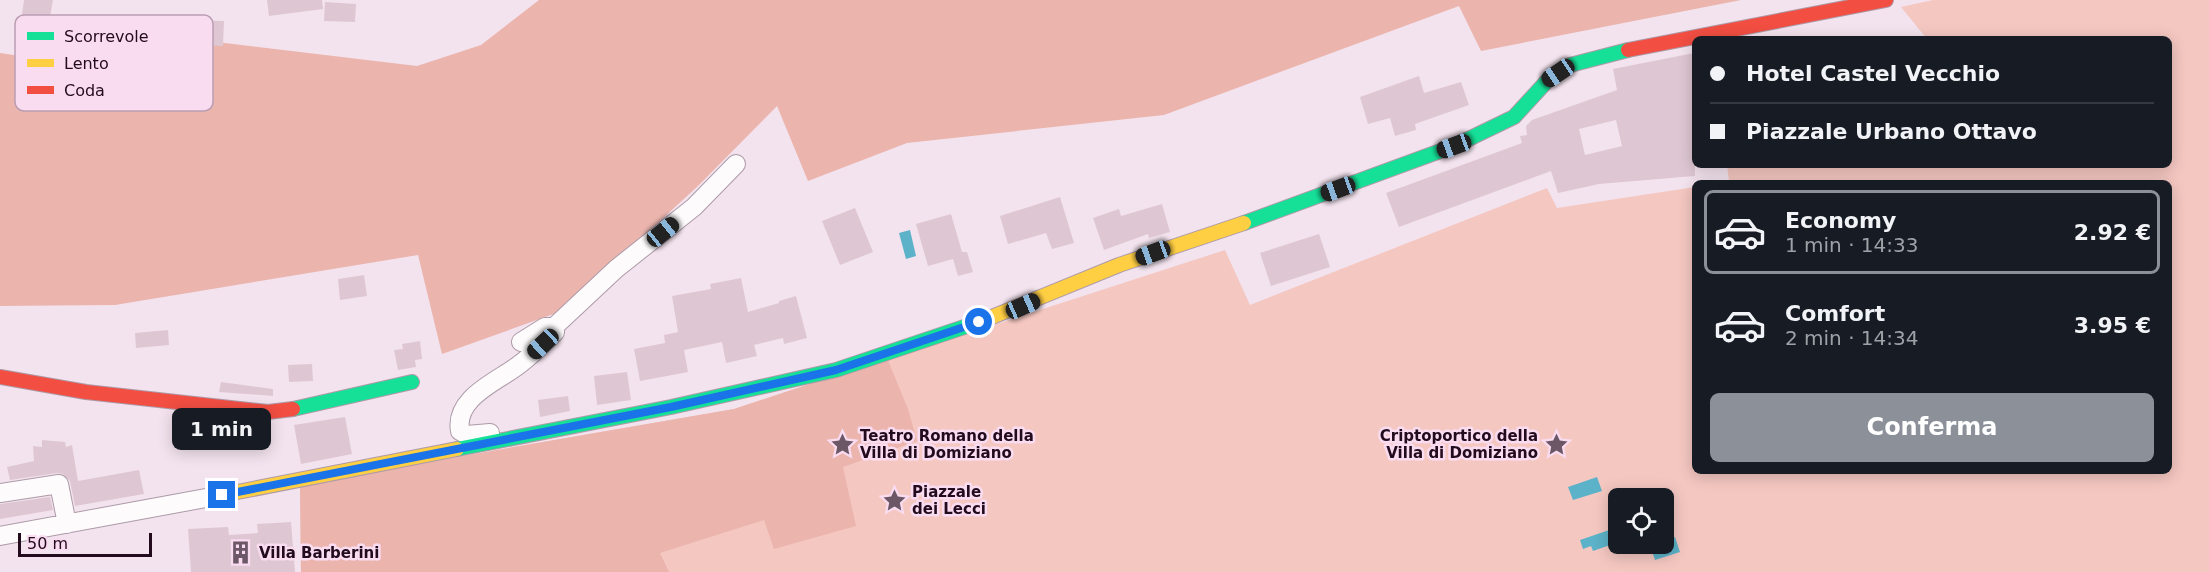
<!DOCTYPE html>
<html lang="it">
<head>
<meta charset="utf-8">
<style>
	body { margin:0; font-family:"DejaVu Sans",sans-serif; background:#242831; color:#f1f3f6; height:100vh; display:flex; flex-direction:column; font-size:22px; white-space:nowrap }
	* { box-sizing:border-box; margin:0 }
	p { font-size:20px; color:#9ea1a6 }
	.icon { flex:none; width:33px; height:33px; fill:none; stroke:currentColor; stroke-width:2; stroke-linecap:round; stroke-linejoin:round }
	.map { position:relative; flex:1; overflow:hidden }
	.details { position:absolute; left:1692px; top:180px; width:480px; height:294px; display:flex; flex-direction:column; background:#171b24; border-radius:9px; box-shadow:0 3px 15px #0003 }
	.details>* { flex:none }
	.top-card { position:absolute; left:1692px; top:36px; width:480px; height:132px; border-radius:9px; box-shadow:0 3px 15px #0003; display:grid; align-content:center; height:132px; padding:0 18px; background:#171b24 }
	.buttons { position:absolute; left:1608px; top:488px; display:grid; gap:12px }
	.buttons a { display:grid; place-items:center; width:66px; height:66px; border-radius:9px; background:#171b24; box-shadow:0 3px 15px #0003; font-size:30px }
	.scale { position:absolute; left:18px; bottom:15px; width:134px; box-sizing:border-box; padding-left:6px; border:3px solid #230b1e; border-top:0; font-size:16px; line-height:21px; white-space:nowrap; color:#230b1e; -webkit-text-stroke:4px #fadcf1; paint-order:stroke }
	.end { position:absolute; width:27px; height:27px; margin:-14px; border:8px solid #1a73e8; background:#fff; box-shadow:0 0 0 3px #fff }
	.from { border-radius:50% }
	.bubble { position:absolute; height:42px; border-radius:9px; background:#171b24; box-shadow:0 3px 15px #0003; font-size:20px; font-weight:700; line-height:42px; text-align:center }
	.car { position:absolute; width:18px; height:36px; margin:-18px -9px; border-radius:8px; box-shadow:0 0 4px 2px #0007; background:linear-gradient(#222 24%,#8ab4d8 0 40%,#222 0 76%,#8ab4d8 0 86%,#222 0) }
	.top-card b { display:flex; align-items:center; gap:21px; height:57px; font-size:22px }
	.top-card b+b { border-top:2px solid #363941 }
	.top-card i { width:15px; height:15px; background:#f1f3f6 }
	ul { padding:10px 0 0; list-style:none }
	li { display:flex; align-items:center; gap:18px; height:84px; margin:0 12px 9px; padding:0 6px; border:3px solid transparent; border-radius:9px }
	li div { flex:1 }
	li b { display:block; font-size:22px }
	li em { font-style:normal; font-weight:700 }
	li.current { border-color:#8c9099 }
	li>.icon { width:54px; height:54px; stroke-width:1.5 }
	.primary-button { display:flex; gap:12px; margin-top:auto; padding:12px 18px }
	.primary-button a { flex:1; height:69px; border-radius:9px; background:#8c9099; color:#fff; font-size:24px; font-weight:700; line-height:69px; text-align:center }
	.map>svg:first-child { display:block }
	.green { fill:#f5c7c1; fill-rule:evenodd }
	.forest { fill:#ebb5ae }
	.water { fill:#5cb2c8 }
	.building { fill:#dec7d2; fill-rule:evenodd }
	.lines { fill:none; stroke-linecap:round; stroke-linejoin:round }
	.street-casing { stroke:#ad9aa8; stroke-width:20 }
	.fast-casing { stroke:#ad9aa8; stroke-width:16 }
	.slow-casing { stroke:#ad9aa8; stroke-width:16 }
	.jam-casing { stroke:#ad9aa8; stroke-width:16 }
	.street { stroke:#fdfbfc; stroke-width:18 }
	.fast { stroke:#16e098; stroke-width:14 }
	.slow { stroke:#ffcf43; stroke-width:14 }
	.jam { stroke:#f24e42; stroke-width:14 }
	.route { stroke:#1a73e8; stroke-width:8 }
	.labels { text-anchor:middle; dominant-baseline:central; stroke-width:5; stroke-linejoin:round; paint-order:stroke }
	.poi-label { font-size:15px; font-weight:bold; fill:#230b1e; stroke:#fadcf1; text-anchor:start }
	.key { fill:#fadcf1; stroke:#ba9db2; stroke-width:1.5 }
	.key-label { font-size:16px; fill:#230b1e }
</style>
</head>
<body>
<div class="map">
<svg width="2209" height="572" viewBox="0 0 2209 572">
	<rect width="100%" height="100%" fill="#f3e3ee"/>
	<path class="green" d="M1933 0H2209V572H301L300 484 734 409 1225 250 1250 305 1547 188 1557 208 1695 187V471H2169V183H1720L1729 181 1727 165H2169V39H1927L1901 7ZM1618 498H1664V543H1618Z"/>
	<path class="forest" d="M539 0H1741L1481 51 1459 6 1164 115 907 143 808 181 777 106 698 186 562 311 442 354 418 255 115 305 0 306V53L60 62 120 24 200 40 417 66 481 45Z
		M887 358 908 409 917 441 843 467 856 526 774 549 764 520 660 553 669 572H301L300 484 734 409Z"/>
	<path class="water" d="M910 230 916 256 906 259 899 233Z
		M1597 477 1602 491 1573 500 1568 487Z
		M1618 527V536L1614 538 1616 543 1593 551 1591 546 1583 549 1580 540Z
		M1675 537 1680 552 1655 560 1650 545 1664 543V541Z"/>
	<path class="building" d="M24 0H53L46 40 19 35Z
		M267 0H322L323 9 269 16Z
		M325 2 356 4 355 22 324 21Z
		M189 20 224 21 223 46 189 45Z
		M1694 53 1695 176 1599 184 1558 193 1551 171 1399 227 1386 193 1522 143 1520 136 1527 135 1526 126 1532 120 1617 90 1613 69ZM1616 120 1622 146 1585 155 1579 129Z
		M1419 76 1424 93 1461 82 1469 105 1415 124 1416 130 1395 136 1390 118 1368 124 1360 97Z
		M1060 197 1074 243 1052 249 1046 233 1008 244 1000 216Z
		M1162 204 1170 232 1149 238 1148 234 1104 250 1093 218 1119 209 1121 216Z
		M855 208 873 252 840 265 822 221Z
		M951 214 962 252H967L973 272 958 276 953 259 928 266 916 224Z
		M1319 234 1330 267 1271 286 1260 253Z
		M364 275 367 296 340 300 338 279Z
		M741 278 748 312 779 303V301L796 296 807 338 784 344 783 338 754 345 757 356 726 363 722 342 684 350 688 372 640 381 634 349 665 343 664 335 678 332 672 296 711 289 710 284Z
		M168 330 169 345 136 348 135 333Z
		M420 341 422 359 415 360 416 367 398 370 394 350 403 349 402 344Z
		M312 364 313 381 289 382 288 365Z
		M627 372 631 400 597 405 594 376Z
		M221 382 273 389V396L219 392Z
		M568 396 570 411 540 417 538 400Z
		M345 417 352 454 301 464 294 425Z
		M42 440 65 442 66 447 72 445 78 481 139 470 144 494 75 506 70 481 63 474 57 473 10 480 7 467 34 461 33 446 42 447Z
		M50 497 53 510 0 519V504Z
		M291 522 295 572H191L188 529 228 527 229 535 258 533 257 524Z"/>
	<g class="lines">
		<defs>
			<path id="street" d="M554 327 616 269 694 207 736 164
				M490 433 467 435 460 431C454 397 499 381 520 364 532 355 544 343 555 332L554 327H545L521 342
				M0 493 59 484 67 524
				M0 536 222 495"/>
			<path id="fast" d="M1244 223 1454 146 1514 117 1547 81 1570 65 1628 50
				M293 409 412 382
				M457 449 671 407 836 370 982 321"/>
			<path id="slow" d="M982 321 1119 265 1244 223
				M222 495 457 449"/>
			<path id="jam" d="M1628 50 1886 0
				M0 377 86 392 268 412 293 409"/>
		</defs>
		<use href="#street" class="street-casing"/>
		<use href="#fast" class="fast-casing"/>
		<use href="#slow" class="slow-casing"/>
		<use href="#jam" class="jam-casing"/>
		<use href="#street" class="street"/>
		<use href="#fast" class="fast"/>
		<use href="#slow" class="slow"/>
		<use href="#jam" class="jam"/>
	</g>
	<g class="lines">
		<path class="route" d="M222 495 671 407 836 370 979 322"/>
	</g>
	<defs>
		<symbol id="sight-bare" viewBox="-9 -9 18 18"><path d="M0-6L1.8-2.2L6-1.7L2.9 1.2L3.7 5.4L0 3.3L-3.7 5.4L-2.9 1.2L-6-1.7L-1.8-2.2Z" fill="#6c5767" stroke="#fadcf1" stroke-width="2.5" paint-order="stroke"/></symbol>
		<symbol id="building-bare" viewBox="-9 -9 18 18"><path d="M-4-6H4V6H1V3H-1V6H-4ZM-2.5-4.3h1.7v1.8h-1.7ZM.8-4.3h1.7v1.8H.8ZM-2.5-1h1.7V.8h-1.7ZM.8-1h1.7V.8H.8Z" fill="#6c5767" stroke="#fadcf1" stroke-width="2.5" paint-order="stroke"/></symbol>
	</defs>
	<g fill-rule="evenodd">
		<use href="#sight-bare" x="826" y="428" width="33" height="33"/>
		<use href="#sight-bare" x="1540" y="428" width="33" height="33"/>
		<use href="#sight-bare" x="878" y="484" width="33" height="33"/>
		<use href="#building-bare" x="224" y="536" width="33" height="33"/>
	</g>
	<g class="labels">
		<g class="poi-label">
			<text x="860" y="436">Teatro Romano della<tspan x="860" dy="17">Villa di Domiziano</tspan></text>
			<text x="1538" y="436" text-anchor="end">Criptoportico della<tspan x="1538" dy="17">Villa di Domiziano</tspan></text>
			<text x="912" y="492">Piazzale<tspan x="912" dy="17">dei Lecci</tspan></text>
			<text x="259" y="553">Villa Barberini</text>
		</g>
	</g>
	<rect x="15" y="15" width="198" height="96" rx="9" class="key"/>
	<rect x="27" y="32" width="27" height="8" fill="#16e098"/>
	<rect x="27" y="59" width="27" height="8" fill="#ffcf43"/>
	<rect x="27" y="86" width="27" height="8" fill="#f24e42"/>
	<g class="key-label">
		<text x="64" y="42">Scorrevole</text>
		<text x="64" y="69">Lento</text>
		<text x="64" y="96">Coda</text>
	</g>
</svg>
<div class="buttons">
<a><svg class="icon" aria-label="locate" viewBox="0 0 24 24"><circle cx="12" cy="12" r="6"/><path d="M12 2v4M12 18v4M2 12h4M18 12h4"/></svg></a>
</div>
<div class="scale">50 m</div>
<i class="end from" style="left:979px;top:322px"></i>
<i class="end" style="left:222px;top:495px"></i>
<div class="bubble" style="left:172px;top:408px;width:99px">1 min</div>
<i class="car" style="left:1558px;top:73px;rotate:236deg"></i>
<i class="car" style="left:1454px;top:146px;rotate:250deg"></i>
<i class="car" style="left:1338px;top:189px;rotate:250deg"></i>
<i class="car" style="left:663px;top:232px;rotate:51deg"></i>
<i class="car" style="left:1153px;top:253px;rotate:250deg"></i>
<i class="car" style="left:1023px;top:306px;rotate:66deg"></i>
<i class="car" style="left:543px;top:344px;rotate:227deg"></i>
<div class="top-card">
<b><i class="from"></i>Hotel Castel Vecchio</b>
<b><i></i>Piazzale Urbano Ottavo</b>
</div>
<section class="details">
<ul>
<li class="current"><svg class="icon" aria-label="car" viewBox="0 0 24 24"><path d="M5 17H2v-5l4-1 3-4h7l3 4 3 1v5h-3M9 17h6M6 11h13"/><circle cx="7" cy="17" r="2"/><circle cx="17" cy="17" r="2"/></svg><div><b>Economy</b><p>1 min · 14:33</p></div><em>2.92 €</em></li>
<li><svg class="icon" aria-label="car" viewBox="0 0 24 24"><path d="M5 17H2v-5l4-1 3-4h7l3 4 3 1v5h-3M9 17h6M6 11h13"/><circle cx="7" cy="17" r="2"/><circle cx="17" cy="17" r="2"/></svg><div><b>Comfort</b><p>2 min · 14:34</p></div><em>3.95 €</em></li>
</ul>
<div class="primary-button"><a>Conferma</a></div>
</section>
</div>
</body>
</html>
